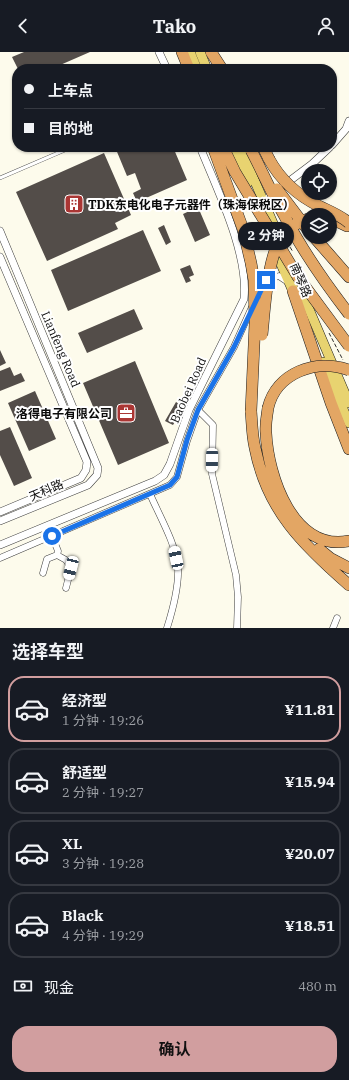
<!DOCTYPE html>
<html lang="zh">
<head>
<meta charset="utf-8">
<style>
	body { margin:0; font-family:"IBM Plex Serif","Noto Sans SC",serif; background:#20242c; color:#f1f3f6; height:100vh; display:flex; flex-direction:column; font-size:15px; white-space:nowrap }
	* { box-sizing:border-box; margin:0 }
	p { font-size:13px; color:#9ea1a6 }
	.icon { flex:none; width:22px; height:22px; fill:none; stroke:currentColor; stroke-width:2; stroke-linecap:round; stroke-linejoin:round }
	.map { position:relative; height:576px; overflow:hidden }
	.details { display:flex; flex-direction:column; background:#171b24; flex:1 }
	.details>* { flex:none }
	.top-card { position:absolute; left:12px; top:12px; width:325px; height:88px; border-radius:16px; box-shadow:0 1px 3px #0004; display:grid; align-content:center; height:88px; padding:0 12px; background:#171b24 }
	.buttons { position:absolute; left:301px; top:112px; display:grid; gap:8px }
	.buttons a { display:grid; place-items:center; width:36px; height:36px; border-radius:50%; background:#171b24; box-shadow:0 1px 3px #0004; font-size:20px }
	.end { position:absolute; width:18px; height:18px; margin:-9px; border:5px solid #1a73e8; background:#fff; box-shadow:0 0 0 2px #fff }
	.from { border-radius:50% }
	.bubble { position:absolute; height:28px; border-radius:14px; background:#171b24; box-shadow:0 1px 3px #0004; font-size:13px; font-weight:700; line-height:28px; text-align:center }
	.car { position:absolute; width:12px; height:24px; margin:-12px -6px; border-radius:5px; box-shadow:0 0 3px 1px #0007; background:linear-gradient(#fff 24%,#345 0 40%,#fff 0 76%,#345 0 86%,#fff 0) }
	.top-card b { display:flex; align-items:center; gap:14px; height:38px; font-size:15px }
	.top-card b+b { border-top:1px solid #363941 }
	.top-card i { width:10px; height:10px; background:#f1f3f6 }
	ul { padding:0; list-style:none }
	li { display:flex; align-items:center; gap:12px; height:66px; margin:0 8px 6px; padding:0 4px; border:2px solid #363941; border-radius:16px }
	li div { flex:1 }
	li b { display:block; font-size:15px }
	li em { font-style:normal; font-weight:700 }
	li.current { border-color:#d19e9f }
	li>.icon { width:36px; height:36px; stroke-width:1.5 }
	h2 { padding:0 12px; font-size:18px; line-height:48px }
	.pay { display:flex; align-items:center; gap:10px; height:44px; padding:0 12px; font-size:15px }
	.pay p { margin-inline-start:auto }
	.action { display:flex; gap:8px; margin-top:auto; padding:8px 12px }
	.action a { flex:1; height:46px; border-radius:16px; background:#d19e9f; color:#111; font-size:16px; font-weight:700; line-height:46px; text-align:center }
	header { display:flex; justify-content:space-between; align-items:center; height:52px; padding:0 12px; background:#171b24; font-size:18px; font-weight:700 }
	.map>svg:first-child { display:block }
	.building { fill:#534d49 }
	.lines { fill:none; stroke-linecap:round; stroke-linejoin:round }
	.service-casing { stroke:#3e3e3e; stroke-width:4 }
	.minor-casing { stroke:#3e3e3e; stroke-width:7 }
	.tertiary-casing { stroke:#3e3e3e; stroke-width:8 }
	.primary-casing { stroke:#1c1c1c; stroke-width:10 }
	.motorway-casing { stroke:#1c1c1c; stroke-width:12 }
	.path { stroke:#2d2d2d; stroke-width:1; stroke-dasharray:4 2; stroke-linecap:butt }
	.service { stroke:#fff; stroke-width:3 }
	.minor { stroke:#fff; stroke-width:6 }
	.tertiary { stroke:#fff; stroke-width:7 }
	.primary { stroke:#e8d370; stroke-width:9 }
	.motorway { stroke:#e3a664; stroke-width:11 }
	.motorway-bridge-casing { stroke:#1c1c1c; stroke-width:12; stroke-linecap:butt }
	.motorway-bridge { stroke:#e3a664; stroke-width:11 }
	.route { stroke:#1a73e8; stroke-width:5 }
	.labels { text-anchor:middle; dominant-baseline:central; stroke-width:4; stroke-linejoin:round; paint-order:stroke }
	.poi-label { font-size:12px; font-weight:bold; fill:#0b0b0b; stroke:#fff; text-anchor:start }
	.street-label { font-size:12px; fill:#0b0b0b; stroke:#fff }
</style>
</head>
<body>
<header><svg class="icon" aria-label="back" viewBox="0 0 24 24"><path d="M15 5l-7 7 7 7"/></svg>Tako<svg class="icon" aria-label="person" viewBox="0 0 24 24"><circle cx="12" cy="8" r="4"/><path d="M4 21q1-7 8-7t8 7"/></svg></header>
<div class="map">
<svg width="349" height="576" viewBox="0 0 349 576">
	<rect width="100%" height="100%" fill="#fdfbec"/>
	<path class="building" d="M24 0H90L51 17H18L12 5Z
		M115 95H173L187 128 137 150 133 141 141 137 135 121 127 124Z
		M104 101 131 163 115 171 118 177 47 209 16 140Z
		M198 155 210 183 195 190 183 162Z
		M164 173 171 190 166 193 158 176Z
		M143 178 161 219 68 259 51 218Z
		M190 213 194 223 189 225 191 229 186 231 180 217Z
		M134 257 143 277 87 301 78 281Z
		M0 298 6 311 0 314Z
		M135 309 169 391 118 413 83 331Z
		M10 315 14 324 21 321 25 329 0 339V319Z
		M35 339 56 387 29 399 8 351Z
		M176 350 184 355 173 373 165 369Z
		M10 375 32 426 14 434 0 403V379Z"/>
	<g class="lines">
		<defs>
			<path id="service" d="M0 126 72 95"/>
			<path id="minor" d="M256 247 266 228 279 224 288 230
				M198 358 213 373 212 422 236 523 238 545 237 576
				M150 442C159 463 176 492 178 515 179 535 173 557 167 576
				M57 503 66 508 71 516 66 536
				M0 506 170 433 177 425 187 389 198 358 234 295 252 255
				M43 521 47 507 57 503 58 499 52 484
				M333 576 337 566"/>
			<path id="tertiary" d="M159 0 167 17
				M332 93 346 77 349 69
				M263 149 312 112 330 95
				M0 179 98 416 97 423 88 433 0 469
				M0 205 87 410 86 418 81 426 0 460
				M0 493 155 429 164 423 170 412 189 358 244 247C249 202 217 137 200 95"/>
			<path id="primary" d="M190 0 197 17
				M200 0 207 17
				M231 95 247 132
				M240 95 279 185
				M274 196 295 244
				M297 229 349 351
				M323 310 349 371"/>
			<path id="motorway" d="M182 0 189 17
				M211 0 222 17
				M263 95 269 107
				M330 166 347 174
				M314 185 349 225
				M293 239 331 351 349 397
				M268 356C267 364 265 372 266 381 268 424 293 500 349 489
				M251 359C252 371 252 384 255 396 267 458 303 493 349 533
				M319 497 330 506 349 516"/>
		</defs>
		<use href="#service" class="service-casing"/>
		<use href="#minor" class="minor-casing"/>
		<use href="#tertiary" class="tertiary-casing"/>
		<use href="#primary" class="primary-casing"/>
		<use href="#motorway" class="motorway-casing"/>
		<path class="path" d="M287 190 293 200
			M329 281 343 308"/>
		<use href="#service" class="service"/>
		<use href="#minor" class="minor"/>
		<use href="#tertiary" class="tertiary"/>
		<use href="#primary" class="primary"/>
		<use href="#motorway" class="motorway"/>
		<defs>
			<path id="motorway-bridge" d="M213 95 243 177 251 211 254 228 255 271 251 359
				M223 95 235 120 298 225 349 294
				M251 98C262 119 272 142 284 163 302 198 325 231 349 262
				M269 107C281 129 297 143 319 154 329 159 340 163 349 171
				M277 137 308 178
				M262 283C265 256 267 202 284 181 291 174 299 170 308 167
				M268 356C276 321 316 306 349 318"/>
		</defs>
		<use href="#motorway-bridge" class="motorway-bridge-casing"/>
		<use href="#motorway-bridge" class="motorway-bridge"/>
	</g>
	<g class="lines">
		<path class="route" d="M52 484 170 433 177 425 187 388 198 358 234 295 266 228"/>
	</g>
	<defs>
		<symbol id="building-square" viewBox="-11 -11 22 22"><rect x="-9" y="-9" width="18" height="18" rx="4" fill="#aa3634" stroke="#fff"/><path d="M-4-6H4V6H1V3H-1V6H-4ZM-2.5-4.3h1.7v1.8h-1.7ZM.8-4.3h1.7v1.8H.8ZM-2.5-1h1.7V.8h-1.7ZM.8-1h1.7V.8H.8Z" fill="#fff"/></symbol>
		<symbol id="office-square" viewBox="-11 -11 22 22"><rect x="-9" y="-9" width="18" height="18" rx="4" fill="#aa3634" stroke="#fff"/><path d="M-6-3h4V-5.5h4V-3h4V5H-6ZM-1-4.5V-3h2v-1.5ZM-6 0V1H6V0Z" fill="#fff"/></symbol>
	</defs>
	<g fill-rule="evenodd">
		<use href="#building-square" x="63" y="141" width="22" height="22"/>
		<use href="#office-square" x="115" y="350" width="22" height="22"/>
	</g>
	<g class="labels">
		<g class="poi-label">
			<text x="88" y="152">TDK东电化电子元器件（珠海保税区）</text>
			<text x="112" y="361" text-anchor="end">洛得电子有限公司</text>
		</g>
		<g class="street-label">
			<text transform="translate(301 228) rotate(67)">南琴路</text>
			<text transform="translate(61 297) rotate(67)">Lianfeng Road</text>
			<text transform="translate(188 338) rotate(-66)">Baobei Road</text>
			<text transform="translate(46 438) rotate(-23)">天科路</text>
		</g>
	</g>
</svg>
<div class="buttons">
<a><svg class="icon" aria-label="locate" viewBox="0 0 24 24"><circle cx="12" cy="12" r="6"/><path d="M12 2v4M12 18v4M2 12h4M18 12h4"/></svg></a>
<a><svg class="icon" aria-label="layers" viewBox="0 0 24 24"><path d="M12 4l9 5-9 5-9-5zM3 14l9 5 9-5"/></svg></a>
</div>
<i class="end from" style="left:52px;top:484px"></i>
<i class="end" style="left:266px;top:228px"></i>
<div class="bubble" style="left:238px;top:170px;width:56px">2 分钟</div>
<i class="car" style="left:212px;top:408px;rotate:181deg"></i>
<i class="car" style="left:176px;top:506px;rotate:348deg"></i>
<i class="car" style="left:71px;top:516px;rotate:194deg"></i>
<div class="top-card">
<b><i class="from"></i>上车点</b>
<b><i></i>目的地</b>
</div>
</div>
<section class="details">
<h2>选择车型</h2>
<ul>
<li class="current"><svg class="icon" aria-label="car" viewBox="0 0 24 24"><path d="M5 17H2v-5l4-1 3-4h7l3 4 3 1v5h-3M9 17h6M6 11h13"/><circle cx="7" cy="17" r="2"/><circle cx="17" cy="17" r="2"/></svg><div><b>经济型</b><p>1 分钟 · 19:26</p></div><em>¥11.81</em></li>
<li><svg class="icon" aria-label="car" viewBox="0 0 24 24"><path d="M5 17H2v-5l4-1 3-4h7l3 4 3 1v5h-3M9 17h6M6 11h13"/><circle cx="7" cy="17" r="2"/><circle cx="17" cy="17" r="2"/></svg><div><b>舒适型</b><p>2 分钟 · 19:27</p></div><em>¥15.94</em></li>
<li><svg class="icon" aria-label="car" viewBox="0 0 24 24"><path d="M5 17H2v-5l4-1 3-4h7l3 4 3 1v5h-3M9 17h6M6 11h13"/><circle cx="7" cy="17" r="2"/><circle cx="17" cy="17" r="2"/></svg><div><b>XL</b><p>3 分钟 · 19:28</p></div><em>¥20.07</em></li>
<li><svg class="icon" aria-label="car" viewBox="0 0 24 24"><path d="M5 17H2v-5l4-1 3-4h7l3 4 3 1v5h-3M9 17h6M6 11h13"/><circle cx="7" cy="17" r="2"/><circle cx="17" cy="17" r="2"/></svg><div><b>Black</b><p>4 分钟 · 19:29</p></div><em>¥18.51</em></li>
</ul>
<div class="pay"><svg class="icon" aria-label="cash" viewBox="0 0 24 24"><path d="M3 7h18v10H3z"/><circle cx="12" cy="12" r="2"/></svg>现金<p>480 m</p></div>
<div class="action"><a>确认</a></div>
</section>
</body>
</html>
